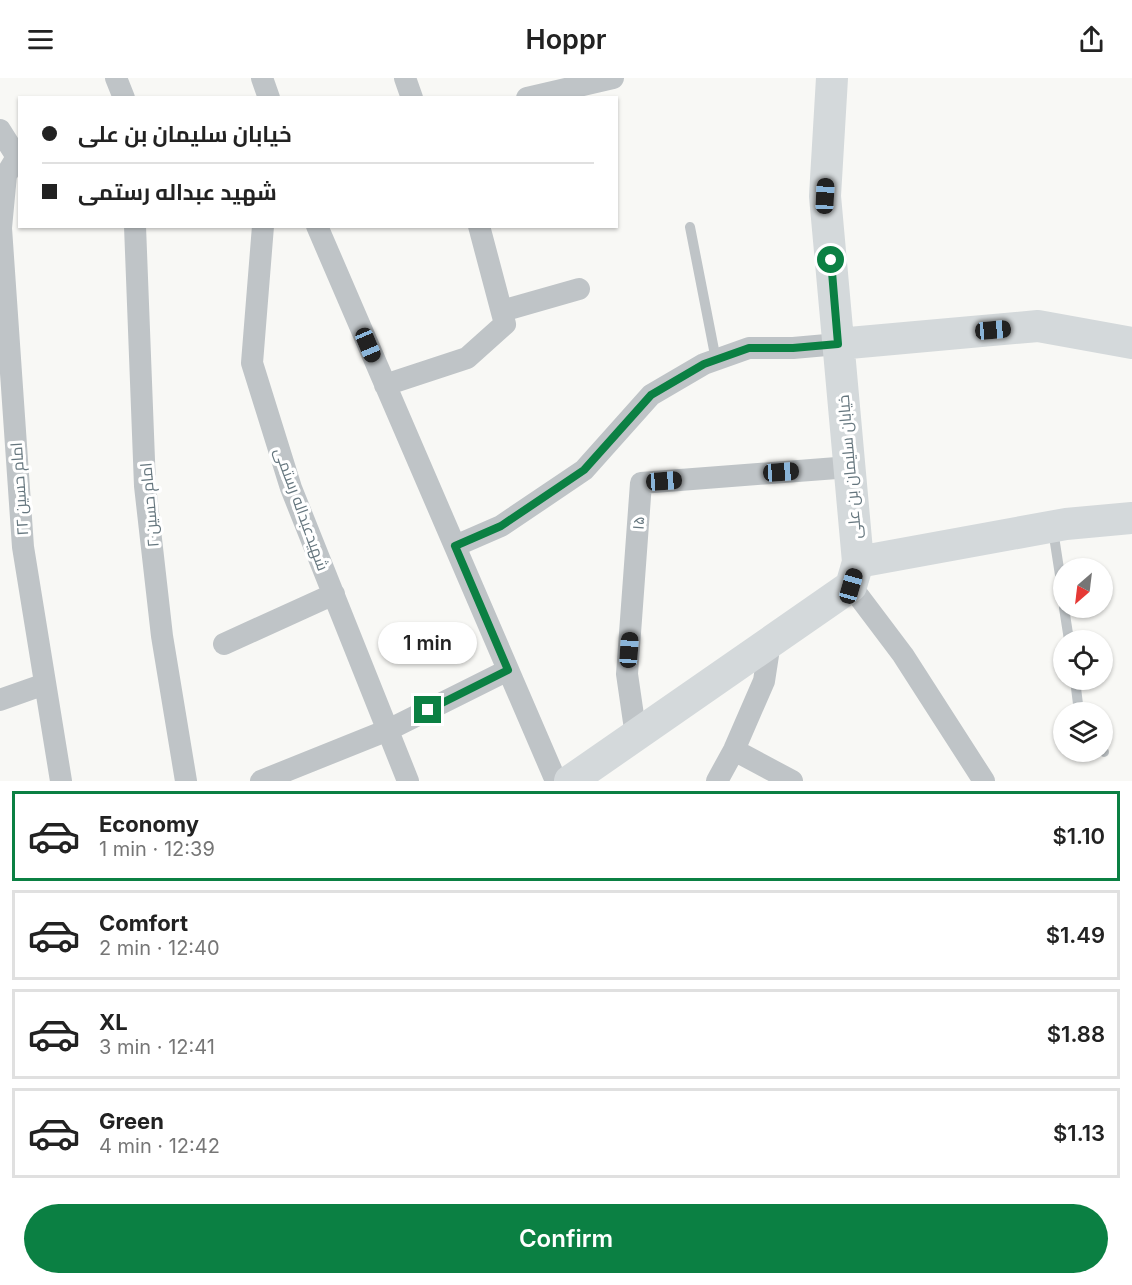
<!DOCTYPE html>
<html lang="en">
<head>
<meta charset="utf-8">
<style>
	body { margin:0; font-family:Inter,Cairo,sans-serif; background:#f2f2f2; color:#222; height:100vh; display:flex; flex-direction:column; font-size:22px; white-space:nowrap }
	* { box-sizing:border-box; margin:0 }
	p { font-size:20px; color:#767676 }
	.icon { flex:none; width:33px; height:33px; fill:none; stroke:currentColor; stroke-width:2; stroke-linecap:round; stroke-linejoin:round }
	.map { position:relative; height:703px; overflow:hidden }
	.drawer { display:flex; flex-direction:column; background:#fff; flex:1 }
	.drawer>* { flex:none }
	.banner { position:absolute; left:18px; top:18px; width:600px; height:132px; border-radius:0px; box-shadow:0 2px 4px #0004; display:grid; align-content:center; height:132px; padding:0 24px; background:#fff }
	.needle { width:39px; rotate:208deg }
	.controls { position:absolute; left:1053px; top:480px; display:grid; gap:12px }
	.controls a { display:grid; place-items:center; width:60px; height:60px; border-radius:50%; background:#fff; box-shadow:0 2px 4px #0004; font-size:30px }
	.end { position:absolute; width:27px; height:27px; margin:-14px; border:8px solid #0b8043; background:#fff; box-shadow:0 0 0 3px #fff }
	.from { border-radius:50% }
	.bubble { position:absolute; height:42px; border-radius:21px; background:#fff; box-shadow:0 2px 4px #0004; font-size:20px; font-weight:600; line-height:42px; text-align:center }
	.car { position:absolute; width:18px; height:36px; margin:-18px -9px; border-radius:8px; box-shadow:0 0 4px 2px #0007; background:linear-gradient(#222 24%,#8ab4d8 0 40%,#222 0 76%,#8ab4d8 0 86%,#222 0) }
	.banner b { display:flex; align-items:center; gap:21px; height:57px; font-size:22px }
	.banner b+b { border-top:2px solid #e0e0e0 }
	.banner i { width:15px; height:15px; background:#222 }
	ul { padding:10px 0 0; list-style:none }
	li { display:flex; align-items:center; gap:18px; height:90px; margin:0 12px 9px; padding:0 12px; border:3px solid #e0e0e0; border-radius:0px }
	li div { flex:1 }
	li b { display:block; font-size:22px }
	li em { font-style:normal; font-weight:600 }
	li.on { border-color:#0b8043 }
	li>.icon { width:54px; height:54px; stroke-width:1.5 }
	.primary-button { display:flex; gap:12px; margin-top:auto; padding:12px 24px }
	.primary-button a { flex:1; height:69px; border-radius:36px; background:#0b8043; color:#fff; font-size:24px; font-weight:600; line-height:69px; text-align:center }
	header { display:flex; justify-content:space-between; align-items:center; height:78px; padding:0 24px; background:#fff; font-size:27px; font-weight:600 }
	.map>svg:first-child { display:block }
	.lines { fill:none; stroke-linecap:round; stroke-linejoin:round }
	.lane { stroke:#bfc4c7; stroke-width:10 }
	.street { stroke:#bfc4c7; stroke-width:22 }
	.secondary { stroke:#d4d9db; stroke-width:32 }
	.route { stroke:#0b8043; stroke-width:8 }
	.labels { text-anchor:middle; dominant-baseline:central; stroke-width:6; stroke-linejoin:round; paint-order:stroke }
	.street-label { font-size:16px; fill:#65767e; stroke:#fff }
</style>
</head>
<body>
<header><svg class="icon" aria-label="menu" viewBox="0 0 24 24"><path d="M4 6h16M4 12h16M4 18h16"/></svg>Hoppr<svg class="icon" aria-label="share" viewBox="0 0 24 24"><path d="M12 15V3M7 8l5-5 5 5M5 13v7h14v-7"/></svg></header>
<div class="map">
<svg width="1132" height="703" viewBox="0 0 1132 703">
	<rect width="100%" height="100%" fill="#f8f8f5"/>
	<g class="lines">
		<path class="lane" d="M690 149 716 282
			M1053 452 1064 523
			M1064 530 1069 562
			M1075 602 1079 634
			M1102 672 1104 674"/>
		<path class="street" d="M116 0 124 20
			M262 0 269 20
			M405 0 412 20
			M527 20 613 0
			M0 52 17 79 6 97 1 150 23 469 61 703
			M135 148 145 408 162 558 186 703
			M263 148 252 285 291 410 408 703
			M317 148 556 703
			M502 233 579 211
			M385 307 467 280 505 246 479 148
			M455 468 501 448 584 392 651 317 704 286 749 270H793L838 266
			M851 508 903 577 984 703
			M224 566 334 516
			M0 622 45 606
			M636 658 627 596 641 405 850 389
			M734 672 792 703
			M261 703 388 652 508 592
			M717 703 734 672 764 603 770 564"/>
		<path class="secondary" d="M838 266 1038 248 1132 265
			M858 484 1066 446 1132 440
			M570 703 851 508 858 484 825 118 832 0"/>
	</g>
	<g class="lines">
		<path class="route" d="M428 632 508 592 455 468 501 448 584 392 651 317 704 286 749 270H793L838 266 831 182"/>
	</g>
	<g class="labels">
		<g class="street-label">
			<text transform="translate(849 389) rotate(-95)">خیابان سلیمان بن علی</text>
			<text transform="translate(19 411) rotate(-94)">امام حسین ۲۲</text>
			<text transform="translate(149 427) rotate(-95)">امام حسین۲۰</text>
			<text transform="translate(302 431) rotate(70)">شهیدعبداله رستمی</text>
			<text transform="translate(638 445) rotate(-86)">۱۵</text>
		</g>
	</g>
</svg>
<div class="controls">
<a><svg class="needle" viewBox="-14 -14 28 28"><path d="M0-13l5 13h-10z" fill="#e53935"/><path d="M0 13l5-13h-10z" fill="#767676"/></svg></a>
<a><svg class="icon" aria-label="locate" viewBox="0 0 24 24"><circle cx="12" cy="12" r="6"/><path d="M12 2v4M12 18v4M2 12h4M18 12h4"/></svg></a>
<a><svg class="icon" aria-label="layers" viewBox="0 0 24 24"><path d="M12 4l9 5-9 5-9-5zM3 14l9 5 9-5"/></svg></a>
</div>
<i class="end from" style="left:831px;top:182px"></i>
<i class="end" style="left:428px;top:632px"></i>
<div class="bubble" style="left:378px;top:544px;width:99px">1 min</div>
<i class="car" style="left:825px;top:118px;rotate:3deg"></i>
<i class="car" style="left:993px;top:252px;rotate:85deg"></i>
<i class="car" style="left:368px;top:267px;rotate:157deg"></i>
<i class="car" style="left:781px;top:394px;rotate:86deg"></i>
<i class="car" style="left:664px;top:403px;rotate:86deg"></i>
<i class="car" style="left:851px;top:508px;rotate:16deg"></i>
<i class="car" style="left:629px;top:572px;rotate:4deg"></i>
<div class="banner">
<b><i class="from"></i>خیابان سلیمان بن علی</b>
<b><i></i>شهید عبداله رستمی</b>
</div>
</div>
<section class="drawer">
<ul>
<li class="on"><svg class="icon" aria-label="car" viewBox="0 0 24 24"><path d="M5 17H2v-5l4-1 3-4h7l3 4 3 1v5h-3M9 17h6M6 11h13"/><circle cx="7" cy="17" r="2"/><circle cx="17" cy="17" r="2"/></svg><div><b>Economy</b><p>1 min · 12:39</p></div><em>$1.10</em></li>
<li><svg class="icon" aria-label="car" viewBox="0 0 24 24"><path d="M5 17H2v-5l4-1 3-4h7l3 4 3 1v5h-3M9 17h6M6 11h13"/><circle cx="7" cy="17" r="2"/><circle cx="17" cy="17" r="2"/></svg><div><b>Comfort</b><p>2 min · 12:40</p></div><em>$1.49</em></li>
<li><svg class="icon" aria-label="car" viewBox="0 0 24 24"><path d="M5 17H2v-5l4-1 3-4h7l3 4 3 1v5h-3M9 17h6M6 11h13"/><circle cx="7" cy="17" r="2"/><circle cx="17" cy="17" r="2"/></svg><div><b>XL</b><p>3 min · 12:41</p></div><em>$1.88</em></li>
<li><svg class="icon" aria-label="car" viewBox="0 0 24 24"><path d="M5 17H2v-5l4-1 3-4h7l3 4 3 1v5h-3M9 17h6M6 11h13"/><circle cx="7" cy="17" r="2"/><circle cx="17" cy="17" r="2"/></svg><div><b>Green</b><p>4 min · 12:42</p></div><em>$1.13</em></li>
</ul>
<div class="primary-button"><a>Confirm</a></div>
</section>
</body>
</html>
